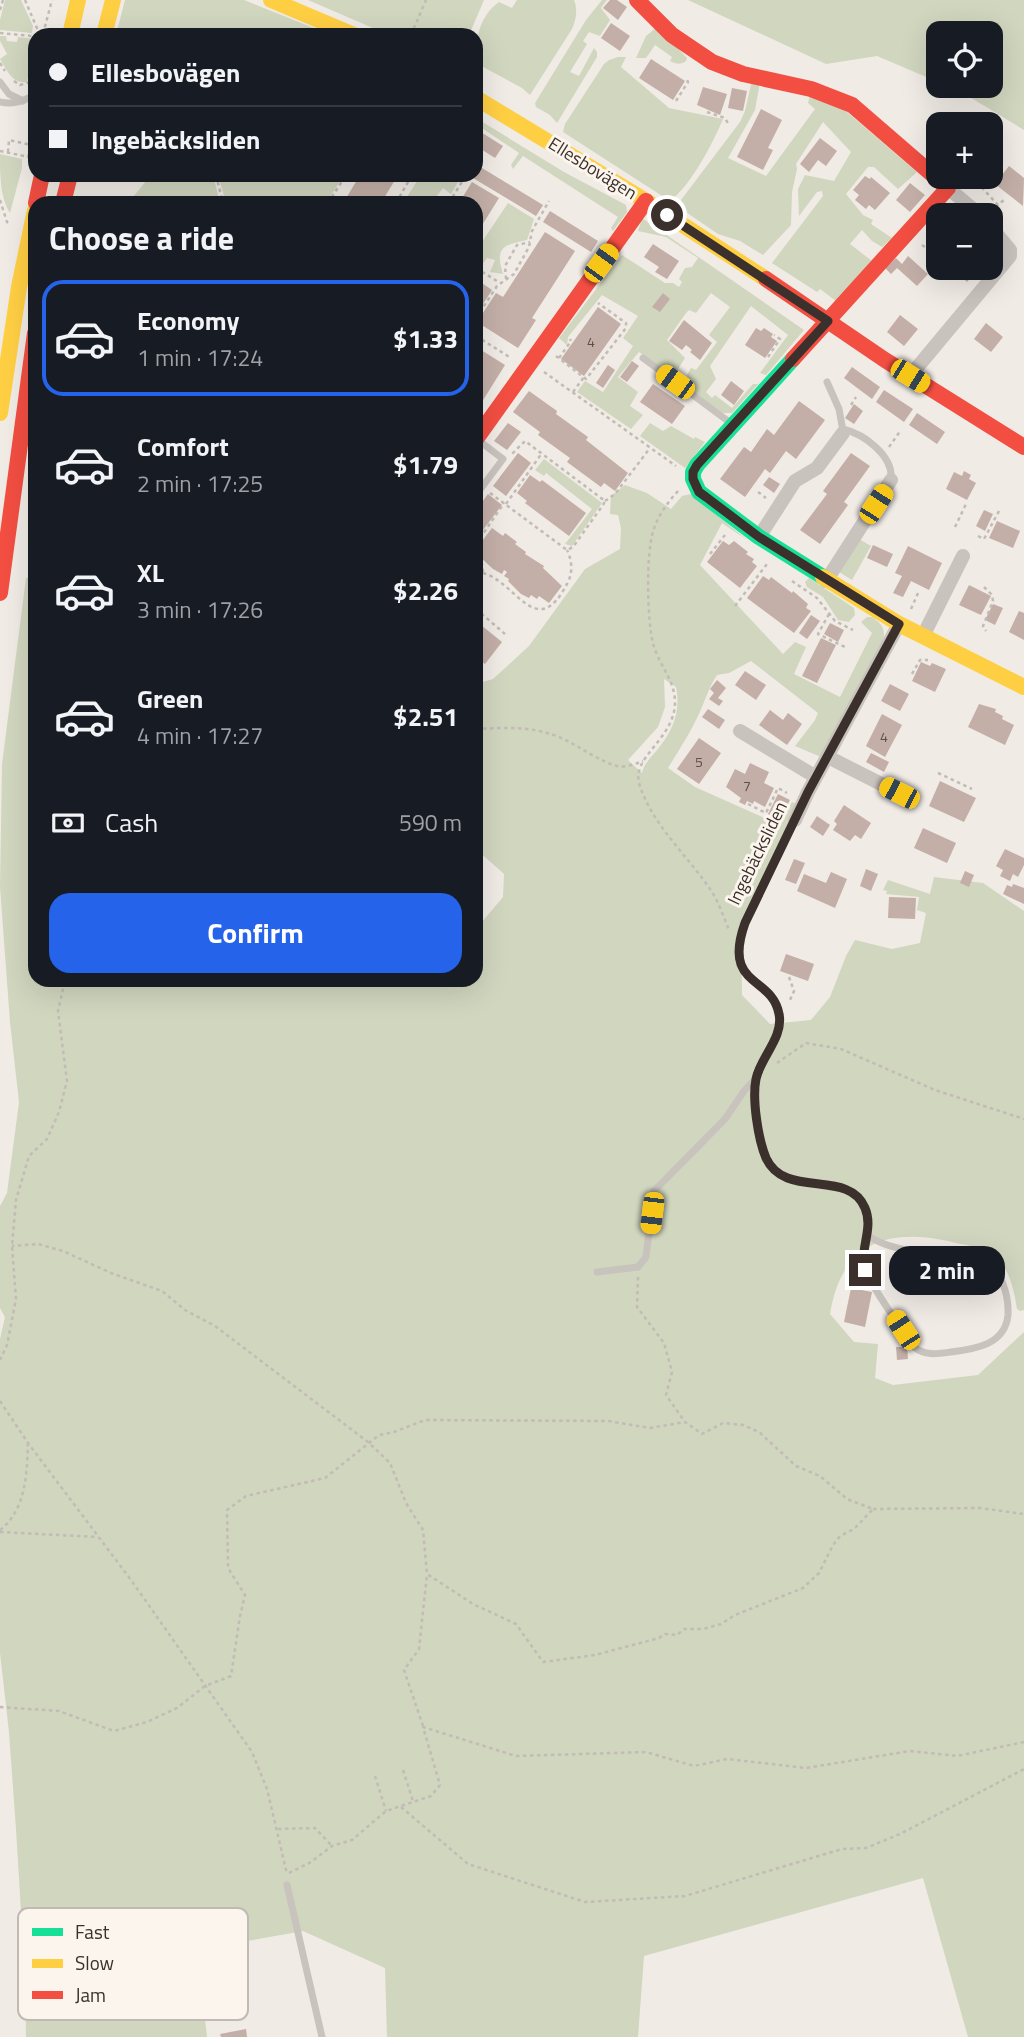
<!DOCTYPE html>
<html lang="en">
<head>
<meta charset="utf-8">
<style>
	body { margin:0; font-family:"Titillium Web",sans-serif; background:#20242c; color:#f1f3f6; height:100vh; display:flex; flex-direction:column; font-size:26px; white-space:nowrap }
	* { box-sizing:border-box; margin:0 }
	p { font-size:23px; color:#9ea1a6 }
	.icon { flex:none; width:38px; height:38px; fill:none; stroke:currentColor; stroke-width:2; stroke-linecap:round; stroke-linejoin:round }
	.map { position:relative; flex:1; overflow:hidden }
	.details { position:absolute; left:28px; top:196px; width:455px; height:791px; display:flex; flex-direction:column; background:#171b24; border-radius:21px; box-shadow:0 7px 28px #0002 }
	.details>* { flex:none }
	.top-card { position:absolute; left:28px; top:28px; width:455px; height:154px; border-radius:21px; box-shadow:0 7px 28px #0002; display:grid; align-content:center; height:154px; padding:0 21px; background:#171b24 }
	.tools { position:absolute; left:926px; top:21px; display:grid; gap:14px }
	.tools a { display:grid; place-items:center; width:77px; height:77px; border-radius:14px; background:#171b24; box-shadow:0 7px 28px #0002; font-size:35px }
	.end { position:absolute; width:32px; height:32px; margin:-16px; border:9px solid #3b302b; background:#fff; box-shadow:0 0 0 4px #fff }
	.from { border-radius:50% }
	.bubble { position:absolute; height:49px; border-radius:21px; background:#171b24; box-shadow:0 7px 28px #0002; font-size:23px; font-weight:700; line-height:49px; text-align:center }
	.car { position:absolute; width:21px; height:42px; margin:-21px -10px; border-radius:9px; box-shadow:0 0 5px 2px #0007; background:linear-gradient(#f5c518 24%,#345 0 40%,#f5c518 0 76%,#345 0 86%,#f5c518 0) }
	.top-card b { display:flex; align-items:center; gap:24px; height:66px; font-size:26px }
	.top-card b+b { border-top:2px solid #363941 }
	.top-card i { width:18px; height:18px; background:#f1f3f6 }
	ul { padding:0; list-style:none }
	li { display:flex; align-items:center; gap:21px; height:116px; margin:0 14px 10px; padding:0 7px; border:4px solid transparent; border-radius:21px }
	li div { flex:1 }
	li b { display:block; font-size:26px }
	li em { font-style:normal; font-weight:700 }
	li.active { border-color:#2563eb }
	li>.icon { width:63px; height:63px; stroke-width:1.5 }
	h2 { padding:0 21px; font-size:32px; line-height:84px }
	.pay { display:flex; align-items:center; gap:18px; height:77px; padding:0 21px; font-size:26px }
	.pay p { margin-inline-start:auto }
	.cta { display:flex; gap:14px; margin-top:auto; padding:14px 21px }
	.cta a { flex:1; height:80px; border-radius:21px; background:#2563eb; color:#fff; font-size:28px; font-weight:700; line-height:80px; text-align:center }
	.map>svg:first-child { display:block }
	.green { fill:#d1d6bf; fill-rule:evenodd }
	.building { fill:#c3afa7 }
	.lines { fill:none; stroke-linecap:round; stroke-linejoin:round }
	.path { stroke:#c2bbb6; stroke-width:2.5; stroke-dasharray:3.5 3.5; stroke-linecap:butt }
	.lane { stroke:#c9c3be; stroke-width:7 }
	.street { stroke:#c9c3be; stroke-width:14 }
	.fast { stroke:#16e098; stroke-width:16 }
	.slow { stroke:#ffcf43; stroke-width:16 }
	.jam { stroke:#f24e42; stroke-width:16 }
	.route { stroke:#3b302b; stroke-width:9 }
	.labels { text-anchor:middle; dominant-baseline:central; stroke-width:6; stroke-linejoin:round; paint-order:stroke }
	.number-label { font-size:14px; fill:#5d504a }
	.street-label { font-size:18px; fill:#3b302b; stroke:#fbf5ee }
	.key { fill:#fbf5ee; stroke:#c1bab4; stroke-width:2 }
	.key-label { font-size:19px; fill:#3b302b }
</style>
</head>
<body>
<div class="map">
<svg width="1024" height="2037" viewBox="0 0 1024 2037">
	<rect width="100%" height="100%" fill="#f0ebe5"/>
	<path class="green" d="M5 0H21L33 26 32 33 0 30V20Z
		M125 0H244L331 35H116Z
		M308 0H484L469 35H389Z
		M517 0H574C578 10 576 20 572 29L530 95 522 88 476 63C476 40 478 17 499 2L512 8Z
		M602 0H607L601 8 610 20 600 36 589 32 583 41 587 44 570 72 579 76 594 48 597 52V57L557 123 550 115 536 107 535 103 586 20Z
		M688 0H1024V130L968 96 946 86H990V33H938V82L877 56 826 64Z
		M657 27 687 58 686 61C681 65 676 64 670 61L672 57 655 45 646 58H636L646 36Z
		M0 36H6L7 41 17 42 18 37 35 39 27 82C12 84 7 70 0 59L7 54 0 41Z
		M618 57H626L621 67 669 108 723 119C714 141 690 187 670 201L563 132 565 124 604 64 609 60Z
		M752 80 760 82 755 110 728 158 766 176 815 109 808 103 810 95 833 100 917 172 898 189 874 167H868L846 194 863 215 873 220 871 224 892 238 882 247 872 241 862 230 850 244 872 261 836 301 820 289 817 292 772 263 823 196 822 191 817 192 799 216 798 189 805 175 834 181 851 152 823 122 796 164 797 169 792 192 791 225 763 255 740 241 718 234 680 208 681 200 740 122 745 111Z
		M476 118 564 172 626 205 627 212 613 231 611 228 618 217 523 156 513 169 511 165 519 153 476 124Z
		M0 154 22 159V168L10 213C0 198 0 173 0 154Z
		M151 175H213L220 203H128Z
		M218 175H344L326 203H226Z
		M421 175H447L458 182 451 194 443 188 436 197 445 203H437L432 198 423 197 417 203H403Z
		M508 203 534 219 527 240C502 245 495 248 503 274L490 272 495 260 487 258 481 266 476 263V251Z
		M642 218 804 330 766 375 760 373 788 335 751 306 710 366 716 379 706 392 712 398 715 395 732 408 753 384H758L732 413H723L689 389 687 375 691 368 696 370 717 342 709 335 730 307 711 293 696 313 689 310 686 313 667 340 685 358 673 377 639 352 618 377 638 392 630 406 643 415 631 429 577 392 585 381 603 392 633 346 623 338 638 316 602 295 568 337 567 345 559 338 622 255 665 283H673L679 287 682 282 679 279 685 268 692 267 698 258 666 237 638 231Z
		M650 423 663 431 671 426 694 439 695 437 705 442 685 468 640 436Z
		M544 459 602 503 572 546 565 544 592 509 546 473 544 476 535 470Z
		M625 485 647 493 671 509 682 496 691 494 747 540 722 523 700 565 783 654 795 642 806 647 794 674 840 697 872 633 861 622 867 617H872C882 624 886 629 883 641L821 757 795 746 815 720 818 713 751 661 729 673 717 675C709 687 705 701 699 714 690 733 679 750 668 768L695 787 780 825 792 802 796 804 784 833 741 923 742 995 770 1024 811 1020 830 997 846 956 855 940 892 949 920 943 926 913 917 910 919 897 886 894 887 891 883 890 888 880 930 894 934 877 983 883 1024 911V1310L1020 1311 1017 1309C1014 1291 1010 1268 994 1256 982 1246 962 1245 948 1241 883 1227 841 1246 830 1314L854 1342 878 1344 875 1378 893 1385 978 1375 1024 1332V2037H968L923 1878 644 1956 638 2037H387L385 1968 303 1931 203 1949 198 1955 207 2037H26L25 1978 16 1829 9 1732 0 1653V1339L5 1317 0 1308V1206L7 1193 19 1102 10 1022 0 887 2 764 26 578 35 577V980H476V929L503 897 504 874 476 849V684L493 679 529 646 585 569 620 549 621 528 618 515 610 514 611 496ZM664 679 676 687C681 711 673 731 657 750 651 757 644 764 642 773L628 760 658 727 665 707Z
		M859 539 871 546 852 580 839 572Z
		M809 578 854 608 855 615 849 622 838 620 823 597 807 587 805 582Z"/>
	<path class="building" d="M610 0H617L627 7 618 20 603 8Z
		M611 23 630 36 620 51 601 38Z
		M651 59 685 81 673 100 639 78Z
		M703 87 727 94 720 115 697 105Z
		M732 88 747 91 743 111 728 108Z
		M761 109 782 120 768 148 773 150 763 170 737 157Z
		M476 129 503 146 495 158 476 146Z
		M820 138 837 151 826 166 818 160 809 172 800 164Z
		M477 165 543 205 536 216 468 175H476Z
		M1009 166 1024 178 1023 206 995 184Z
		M360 175H398L381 203H337L340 198 345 200Z
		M865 176 870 179 871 177 890 193 875 210 869 205 866 209 855 200 859 195 853 190Z
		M472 182 499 198 476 235V203H459Z
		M910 183 925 195 910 212 896 200Z
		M550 211 598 241 591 252 543 222Z
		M545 232 575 251 532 318 536 320 518 348 477 322 496 293 503 297Z
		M653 244 679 261 667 279 655 272 659 267 644 257Z
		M908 256 928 274 917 286 897 268 891 274 885 268 896 258 902 264Z
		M952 268H984L977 276 974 274 967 282Z
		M476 279 492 290 476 315Z
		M663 293 670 299 660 312 652 307Z
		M598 307 621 324 584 376 561 359Z
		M900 315 918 329 904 346 887 332Z
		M684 320 712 343 700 360 690 352 692 350 686 345 682 350 669 341Z
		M986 323 1003 337 991 352 974 339Z
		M756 328 761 331 764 328 773 334 771 337 777 341 765 358 745 345Z
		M478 348 505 365 480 405 476 403Z
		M632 361 639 366 627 382 620 377Z
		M608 365 615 370 603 388 596 383Z
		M852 367 880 387 872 399 844 378Z
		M731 381 744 391 734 405 721 395Z
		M653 384 685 406 672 424 640 402Z
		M884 390 913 409 904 422 876 402Z
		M529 391 557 411 556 414 588 437 586 440 628 473 615 491 604 483 601 487 567 462 570 458 538 435 540 432 513 412Z
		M799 401 825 420 796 459 786 451 770 473 765 469 745 497 720 479 744 447 751 452 767 429 774 435Z
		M854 404 863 411 854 424 845 418Z
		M917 413 945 432 937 444 909 425Z
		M508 423 521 432 507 450 494 441Z
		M518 453 531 463 506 496 493 486Z
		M851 453 870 466 844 502 848 505 820 544 800 530 827 494 823 491Z
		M964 471 971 475 969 479 976 483 967 500 946 489 954 472 962 476Z
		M530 475 540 482 542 480 586 513 569 536 525 503 527 501 517 493Z
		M769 477 780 484 774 493 763 485Z
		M488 494 502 505 476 539V510Z
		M984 510 993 514 985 531 976 526Z
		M997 521 1020 531 1013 548 989 538Z
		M492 528 503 536 505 533 517 542 515 544 526 552 525 554 544 566 543 568 562 586 549 603 539 596 537 599 531 595 529 598 521 594 508 581 509 579 504 576 507 572 504 570 502 574 493 569 479 556 481 553 476 549Z
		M723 541 729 545 734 541 748 552 746 554 754 559 752 562 757 566 740 588 707 562Z
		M873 545 893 554 887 567 867 558Z
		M908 546 942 563 929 590 911 581 903 597 893 593 902 576 895 573Z
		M763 576 769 580 771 577 792 593 793 591 808 604 806 608 811 611 794 633 747 598Z
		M969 585 991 596 981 615 959 605Z
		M993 604 1003 608 995 625 985 620Z
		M1019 611 1024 613V640L1009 632Z
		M811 615 820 621 807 639 799 633Z
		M476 621 502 642 485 664 476 658Z
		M830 623 844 630 838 642 824 634Z
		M821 638 836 645 817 683 802 676Z
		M921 662 930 666 932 663 946 669 935 692 912 681Z
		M745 671 766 685 756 700 735 685Z
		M717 680 726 688 718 698 723 701 719 706 709 699 714 693 710 689Z
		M890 684 909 694 900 711 881 701Z
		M979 704 996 709 995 712 1003 716 1002 719 1014 725 1005 745 968 727Z
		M708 709 725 720 719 729 702 717Z
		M770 710 783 720 788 713 802 724 787 745 759 725Z
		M882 714 902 725 885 757 866 746Z
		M699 738 721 753 699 784 677 769Z
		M871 753 889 762 884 772 866 762Z
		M750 763 769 772 764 783 774 788 765 807 754 801 753 804 747 801 745 805 739 802 741 798 726 787 735 769 745 774Z
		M940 781 976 798 964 822 929 806Z
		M778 794 790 800 779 820 768 814Z
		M844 805 871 823 861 839 855 835 850 841 833 830 837 824 834 821Z
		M817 816 830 825 823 836 810 827Z
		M923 828 956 843 947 863 914 848Z
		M1005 849 1024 858V865L1018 877 1013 874 1010 881 1000 876 1003 870 996 866Z
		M794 859 805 863 796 884 785 880Z
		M866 869 878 874 871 891 860 886Z
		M965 871 974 875 969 887 960 883Z
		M831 872 847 879 835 908 797 891 804 874 826 883Z
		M1013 884 1024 888V904L1003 894 1007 885 1012 887Z
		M889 897 916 898 915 919 888 918Z
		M786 954 814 964 808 981 780 971Z
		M851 1288 872 1292 865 1327 844 1322Z
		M896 1347H907L908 1359 897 1360Z
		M246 2029 247 2037H221L220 2034Z"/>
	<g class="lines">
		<path class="path" d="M25 0 39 33
			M0 10 3 0
			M372 31 382 35
			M0 33 32 36 39 33 43 34
			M43 34 52 0
			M411 35 426 0
			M0 63 5 71
			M14 81 20 85 34 81
			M34 85 35 64
			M676 101 688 82 686 77
			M707 112 725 118 729 125
			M0 151 24 156
			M8 152 9 140 31 145
			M28 158 33 131V109
			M476 159 478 156
			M216 175 223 203
			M454 175 463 180
			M972 177 998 205 1005 199
			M0 200 7 222 11 225
			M328 203 346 175
			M396 203 412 175
			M449 203 466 175
			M922 245 938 256
			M476 268 500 283
			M506 279 505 266 517 245 530 242
			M476 318 497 286 514 274 529 247 532 231 549 201
			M476 336 511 358
			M556 356 586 379 626 328V323L598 303
			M768 357 780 339 774 335
			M559 358 571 341 570 339
			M544 372 676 466
			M573 392 584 377
			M851 405 856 397
			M889 447 901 430
			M678 491C667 503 657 517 653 532 646 554 647 620 653 643 658 664 675 680 675 702 675 740 629 757 640 786 653 826 689 857 712 892 719 903 724 918 729 930
			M758 492 766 498
			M490 493 567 550 573 547 603 505 605 501 525 441 512 454
			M605 501 615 494 650 448
			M506 504 542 453
			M955 527 967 502
			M978 536 984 539 999 511
			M476 544 504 503
			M710 554 725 535
			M476 557 482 564 483 572
			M476 572C514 573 535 648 568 582 573 572 572 560 567 550
			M792 581 817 598 835 621 853 630
			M984 587 992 595 993 601 983 626 986 631
			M735 606 767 564
			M476 609 505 634
			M911 609 918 593
			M829 614 818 634 845 647
			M912 674 920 660H928
			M476 729C500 728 524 726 547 733 572 739 592 759 617 766 625 768 635 764 643 761
			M938 773 972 789
			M748 804 766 813 778 788 787 793
			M789 977 794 991 790 1000
			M777 1063 806 1043 841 1049 935 1090 1024 1119
			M638 1277 637 1307 664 1343 672 1372 666 1395 685 1422
			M0 1360 7 1345 16 1299 12 1246 16 1200 29 1156 47 1139 59 1112 67 1081 58 1011 65 980
			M0 1401 28 1443 131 1580 252 1752 267 1789 287 1874
			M873 1509 980 1508 1024 1514
			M0 1530C26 1510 27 1473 28 1443
			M0 1532 98 1537
			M0 1707 59 1711 114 1731 147 1722 177 1708 205 1686 231 1676 240 1616 245 1595 228 1568 227 1510 246 1496 325 1478 379 1435 394 1432 425 1420 608 1421 650 1428 685 1422 702 1434 723 1423 743 1425 759 1432 796 1466 820 1476 847 1499 873 1509 854 1529 840 1536 833 1545 819 1573 803 1588 735 1615 721 1624 703 1629H684L677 1635 665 1634 659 1638 595 1655 543 1662 516 1624 473 1604 427 1574 423 1530 406 1503 390 1463 368 1442 215 1326 185 1310 162 1291 111 1273 63 1251 38 1244 12 1246
			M423 1726 404 1670 419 1649 427 1574
			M403 1770 413 1801
			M375 1776 386 1811
			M401 1807 468 1864 585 1902 685 1896 842 1849 866 1848 900 1834 1024 1769
			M278 1829 315 1828 332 1846
			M289 1873 311 1862 332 1846 352 1840 386 1811 431 1796 440 1785 423 1727 516 1756 646 1752 694 1766 727 1759 806 1768 910 1751 957 1756 1024 1742"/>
		<path class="lane" d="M0 82 9 94 23 101
			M0 102C13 105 23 101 35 95
			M643 358 732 424
			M827 382 839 409 843 431
			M843 429C864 434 894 456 891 480
			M476 495 503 459 478 440
			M795 820C784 844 772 868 760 892 752 907 742 924 739 940 732 982 776 984 779 1017 782 1037 763 1058 757 1076 751 1094 760 1153 773 1168 795 1195 846 1172 863 1204 875 1225 859 1245 864 1266 868 1283 903 1330 914 1347 925 1356 937 1354 951 1352 975 1349 1005 1345 1008 1315 1009 1295 1001 1268 982 1258 972 1253 956 1254 945 1254 920 1253 888 1250 867 1235
			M597 1272 638 1267 646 1257 654 1191 725 1119 744 1091 755 1079
			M287 1885 322 2037"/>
		<path class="street" d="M948 188 980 215
			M910 376 1010 256V250L990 226
			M759 537 795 481 817 468 843 433
			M826 581 891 480
			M923 636 963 556
			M740 731 816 777
			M828 757 899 793
			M795 820 808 792 899 624"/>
		<path class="fast" d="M793 359 697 465 693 472V479L699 492 759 537 823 577"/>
		<path class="slow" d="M271 0 354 35
			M70 35 78 0
			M104 35 113 0
			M476 98 646 201 766 279
			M0 413 19 287 35 210
			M823 577 899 624 1024 687"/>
		<path class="jam" d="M637 0 672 35 712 62 743 74 811 89 852 105 948 188 793 359
			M36 203 42 175
			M63 203 70 175
			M766 279 885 360 1024 447
			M476 439 646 201
			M0 593 35 333"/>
	</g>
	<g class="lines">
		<path class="route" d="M667 215 828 321 697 465 693 472V479L699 492 706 497 759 537 899 624 808 792 745 923C722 988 772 975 779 1014 784 1037 760 1058 756 1079 752 1099 758 1139 766 1158 785 1200 849 1168 865 1208 874 1229 859 1249 865 1270"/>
	</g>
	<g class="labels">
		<g class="number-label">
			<text x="591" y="341">4</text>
			<text x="884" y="736">4</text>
			<text x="699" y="761">5</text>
			<text x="747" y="785">7</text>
		</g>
		<g class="street-label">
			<text transform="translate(593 168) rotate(32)">Ellesbovägen</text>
			<text transform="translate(757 853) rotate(-64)">Ingebäcksliden</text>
		</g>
	</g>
	<rect x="18" y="1908" width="230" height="112" rx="10" class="key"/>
	<rect x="32" y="1928" width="31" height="8" fill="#16e098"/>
	<rect x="32" y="1959" width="31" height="9" fill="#ffcf43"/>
	<rect x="32" y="1991" width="31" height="8" fill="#f24e42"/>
	<g class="key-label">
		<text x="75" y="1939">Fast</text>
		<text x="75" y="1970">Slow</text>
		<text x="75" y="2002">Jam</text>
	</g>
</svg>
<div class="tools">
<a><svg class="icon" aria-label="locate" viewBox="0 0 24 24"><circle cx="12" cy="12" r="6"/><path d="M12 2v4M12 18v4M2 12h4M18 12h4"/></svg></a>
<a>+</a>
<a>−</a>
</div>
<i class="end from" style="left:667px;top:215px"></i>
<i class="end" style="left:865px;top:1270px"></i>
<div class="bubble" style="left:889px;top:1246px;width:116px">2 min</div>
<i class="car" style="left:601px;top:263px;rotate:36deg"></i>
<i class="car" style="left:910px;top:376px;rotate:122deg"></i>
<i class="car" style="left:675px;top:382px;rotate:306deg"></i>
<i class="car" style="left:876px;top:504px;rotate:33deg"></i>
<i class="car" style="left:899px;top:793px;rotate:297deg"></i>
<i class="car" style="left:652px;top:1213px;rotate:187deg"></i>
<i class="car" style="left:903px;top:1330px;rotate:327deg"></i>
<div class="top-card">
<b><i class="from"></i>Ellesbovägen</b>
<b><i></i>Ingebäcksliden</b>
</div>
<section class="details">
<h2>Choose a ride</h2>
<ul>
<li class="active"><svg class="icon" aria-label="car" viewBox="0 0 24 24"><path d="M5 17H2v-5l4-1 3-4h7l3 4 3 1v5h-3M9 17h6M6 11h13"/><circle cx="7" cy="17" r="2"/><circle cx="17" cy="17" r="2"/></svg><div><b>Economy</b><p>1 min · 17:24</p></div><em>$1.33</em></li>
<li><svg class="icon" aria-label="car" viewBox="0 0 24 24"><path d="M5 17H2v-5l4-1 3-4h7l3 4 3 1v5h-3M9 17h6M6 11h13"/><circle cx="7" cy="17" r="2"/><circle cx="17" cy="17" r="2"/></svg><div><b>Comfort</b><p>2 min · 17:25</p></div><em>$1.79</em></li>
<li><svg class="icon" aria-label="car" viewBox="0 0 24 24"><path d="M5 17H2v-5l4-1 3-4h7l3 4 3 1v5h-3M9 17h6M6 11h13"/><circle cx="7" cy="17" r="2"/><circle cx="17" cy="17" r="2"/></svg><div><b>XL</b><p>3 min · 17:26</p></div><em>$2.26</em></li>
<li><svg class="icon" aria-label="car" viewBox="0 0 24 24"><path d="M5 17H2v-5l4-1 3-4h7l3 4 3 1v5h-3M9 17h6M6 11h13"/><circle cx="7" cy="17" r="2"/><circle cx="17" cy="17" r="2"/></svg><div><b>Green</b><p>4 min · 17:27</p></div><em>$2.51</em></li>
</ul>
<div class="pay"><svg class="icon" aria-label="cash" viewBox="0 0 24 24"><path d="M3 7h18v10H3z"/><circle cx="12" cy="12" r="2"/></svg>Cash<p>590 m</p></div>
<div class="cta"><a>Confirm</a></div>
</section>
</div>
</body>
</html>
